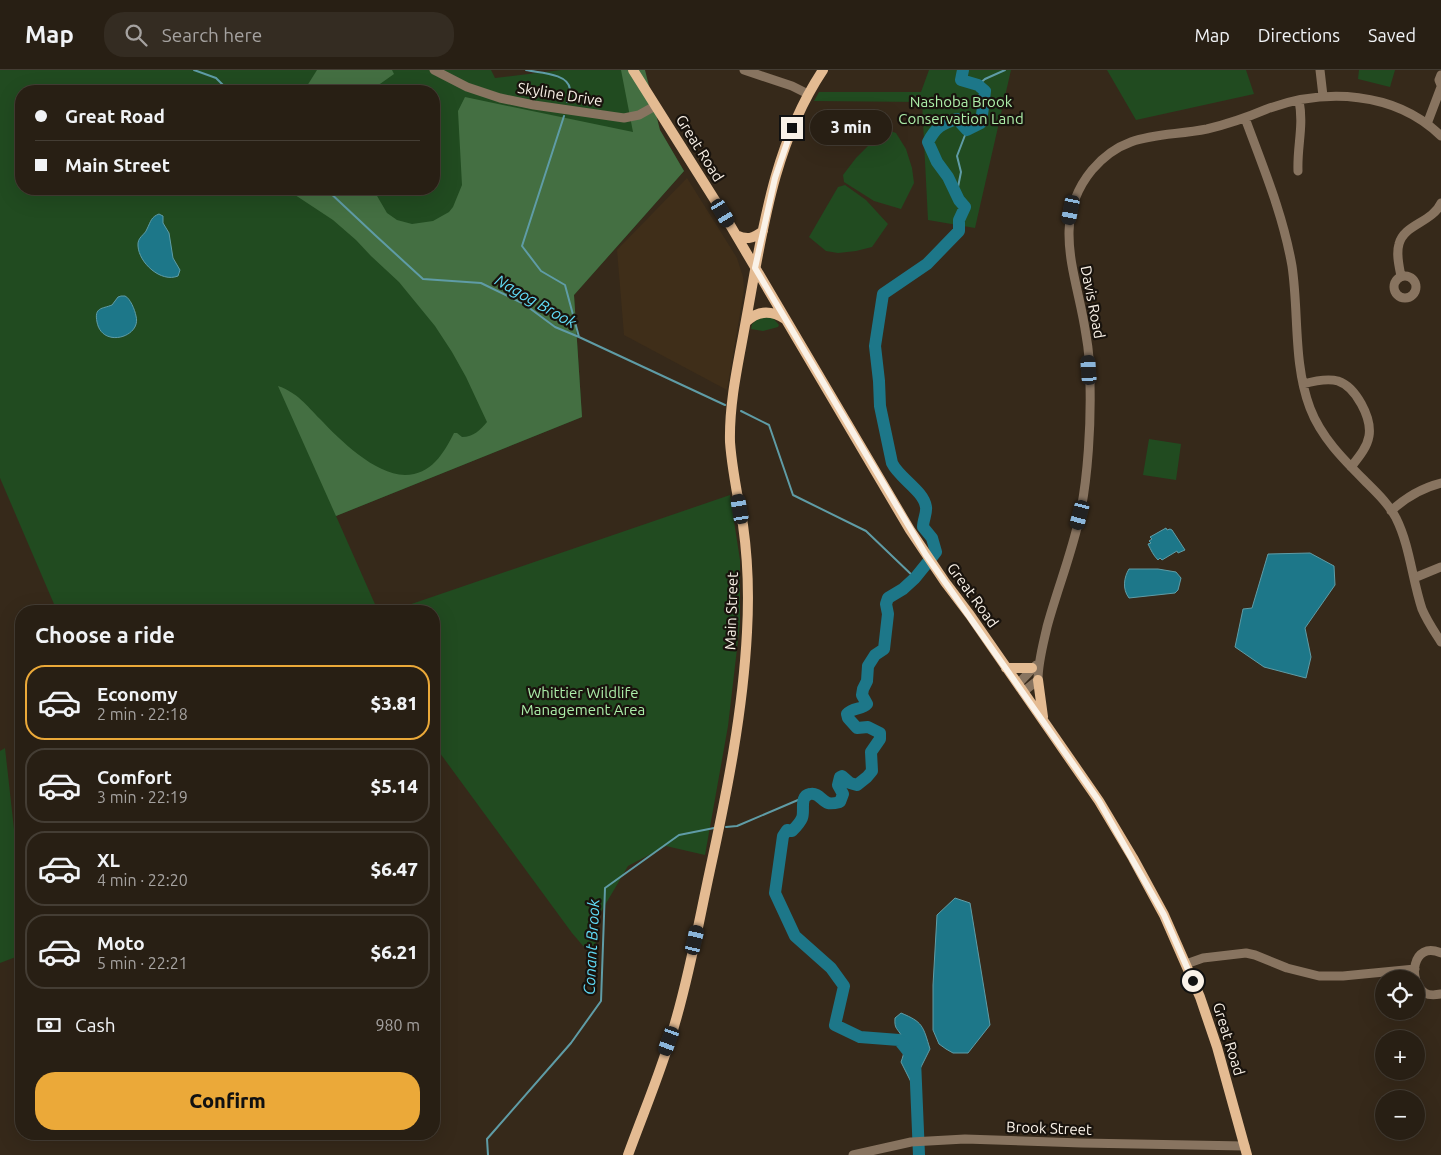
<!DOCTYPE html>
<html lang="en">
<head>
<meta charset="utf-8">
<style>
	body { margin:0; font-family:Ubuntu,sans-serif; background:#342c22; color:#f1f3f6; height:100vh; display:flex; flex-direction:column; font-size:19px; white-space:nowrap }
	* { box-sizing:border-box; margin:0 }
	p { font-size:16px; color:#a5a2a0 }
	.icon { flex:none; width:28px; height:28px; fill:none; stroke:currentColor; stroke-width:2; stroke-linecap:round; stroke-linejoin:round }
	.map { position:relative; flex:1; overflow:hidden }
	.details { position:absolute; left:15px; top:535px; width:425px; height:535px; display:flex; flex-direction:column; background:#281f14; border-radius:20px; box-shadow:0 5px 20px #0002,0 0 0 1px #443d34 }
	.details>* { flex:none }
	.banner { position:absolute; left:15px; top:15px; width:425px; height:110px; border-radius:20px; box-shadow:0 5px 20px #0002,0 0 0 1px #443d34; display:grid; align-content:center; height:110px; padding:0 20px; background:#281f14 }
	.tools { position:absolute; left:1375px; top:900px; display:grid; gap:10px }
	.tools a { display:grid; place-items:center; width:50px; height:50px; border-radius:50%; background:#281f14; box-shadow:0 5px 20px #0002,0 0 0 1px #443d34; font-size:25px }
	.end { position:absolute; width:22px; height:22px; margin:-11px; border:6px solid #faf2e8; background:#111; box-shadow:0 0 0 2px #111 }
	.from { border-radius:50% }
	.bubble { position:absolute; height:35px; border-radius:18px; background:#281f14; box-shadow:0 5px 20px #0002,0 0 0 1px #443d34; font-size:16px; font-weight:800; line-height:35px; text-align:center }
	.car { position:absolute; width:15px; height:30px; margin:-15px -8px; border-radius:6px; box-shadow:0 0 4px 1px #0007; background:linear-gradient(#222 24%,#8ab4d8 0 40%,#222 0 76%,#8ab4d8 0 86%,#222 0) }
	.banner b { display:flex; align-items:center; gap:18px; height:48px; font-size:19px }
	.banner b+b { border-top:1px solid #443d34 }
	.banner i { width:12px; height:12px; background:#f1f3f6 }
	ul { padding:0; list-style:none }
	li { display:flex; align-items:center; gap:15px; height:75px; margin:0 10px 8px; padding:0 10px; border:2px solid #443d34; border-radius:20px }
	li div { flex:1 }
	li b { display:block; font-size:19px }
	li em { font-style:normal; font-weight:800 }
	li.selected { border-color:#eba939 }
	li>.icon { width:45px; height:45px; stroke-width:1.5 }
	h2 { padding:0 20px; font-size:22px; line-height:60px }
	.pay { display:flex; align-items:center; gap:12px; height:55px; padding:0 20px; font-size:19px }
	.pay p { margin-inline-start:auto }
	.cta { display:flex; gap:10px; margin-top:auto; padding:10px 20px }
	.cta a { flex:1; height:58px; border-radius:20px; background:#eba939; color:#111; font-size:20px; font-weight:800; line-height:58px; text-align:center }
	header { display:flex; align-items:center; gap:30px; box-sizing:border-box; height:70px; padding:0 25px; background:#281f14; border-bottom:1px solid #443d34 }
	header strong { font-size:24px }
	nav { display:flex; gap:28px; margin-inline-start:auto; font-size:18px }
	.search { width:350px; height:45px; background:#342c22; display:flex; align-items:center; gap:12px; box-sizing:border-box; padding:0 18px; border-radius:20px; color:#a5a2a0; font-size:19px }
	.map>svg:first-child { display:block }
	.built { fill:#3f2e19 }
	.green { fill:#214b20; fill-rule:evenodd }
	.forest { fill:#446f42 }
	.water { fill:#1d7789; stroke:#5f9ca6 }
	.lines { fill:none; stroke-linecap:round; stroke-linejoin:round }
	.stream { stroke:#5f9ca6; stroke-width:2 }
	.river { stroke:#1d7789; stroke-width:12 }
	.minor { stroke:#887460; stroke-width:9 }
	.major { stroke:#e4bb92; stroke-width:10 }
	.route { stroke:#faf2e8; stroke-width:6 }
	.labels { text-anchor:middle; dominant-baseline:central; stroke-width:4.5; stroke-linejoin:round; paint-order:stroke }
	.street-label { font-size:15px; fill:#faf2e8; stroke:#19130d }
	.park-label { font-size:15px; fill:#aceea9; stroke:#19130d }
	.water-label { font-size:16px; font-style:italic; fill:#60daf6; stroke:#19130d }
</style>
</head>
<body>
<header>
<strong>Map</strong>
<div class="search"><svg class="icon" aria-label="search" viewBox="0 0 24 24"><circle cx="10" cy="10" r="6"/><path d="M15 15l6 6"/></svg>Search here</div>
<nav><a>Map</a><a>Directions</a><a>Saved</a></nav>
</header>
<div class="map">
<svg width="1441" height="1085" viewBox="0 0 1441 1085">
	<rect width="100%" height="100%" fill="#36291a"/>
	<path class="built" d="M687 108 737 188 743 207 744 218 742 232 727 320 624 265 617 180Z"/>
	<path class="green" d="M0 0H491L495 8 561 0H624L684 101 574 225 582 347 336 446 378 541H57L0 408ZM21 21H434V119H21Z
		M929 0H1011L975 158 928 150 922 32 814 31 819 22H921Z
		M1107 0H1246L1254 24 1136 50Z
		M1359 0H1395L1390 17 1358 9Z
		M885 59 896 63 906 79 912 98 914 113 901 139 874 131 844 112 843 105 856 88Z
		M845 115 866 130 888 154 872 177 856 181 838 183 826 181 809 167 838 117Z
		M772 247 779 255 778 257 763 261 751 259 752 254 759 248Z
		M1149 369 1181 374 1176 410 1143 405Z
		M730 425 740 490V553L728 656 705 785 666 776 628 796 598 847 595 890 572 863 434 675V541H391Z
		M5 678 21 822V885L0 893V681Z"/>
	<path class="forest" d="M317 0H392L394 4 370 21H299L307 16Z
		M621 0H645L660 60 684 101 574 225 582 347 336 446 278 316C298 323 306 335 320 349 340 370 374 404 405 405 431 405 444 383 454 363H457L462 367C474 367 480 360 487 352L466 307 452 282 435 256 399 212 371 186 356 170 333 150 286 119H373L387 143 397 150 412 154 433 151 449 142 453 137 462 115 458 41 465 27 633 62Z"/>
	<path class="water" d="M159 144 163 146V153L169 163 173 188 180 200 178 206C161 213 139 193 138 176 137 167 145 165 147 159 151 151 151 147 159 144Z
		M121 226H125C130 228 135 240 136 246 142 267 102 279 97 252 94 237 102 239 112 235L118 227Z
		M1166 458 1167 460 1170 459 1172 460 1185 480 1178 483 1177 481 1162 490 1160 488 1158 490C1153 485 1151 480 1148 474L1151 473 1149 471 1152 469 1150 467Z
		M1310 483 1334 496 1335 515 1305 558 1311 587 1306 608 1264 597 1235 577 1243 539 1252 538 1268 484Z
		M1129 499H1158L1176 502 1181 508 1178 520 1175 523 1129 528C1122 519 1124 507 1129 499Z
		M955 828 970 833 990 955 968 983H953L946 979 939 974 933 960V915L937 845Z
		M901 943C923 952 923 956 930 979L914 1011 911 1012 901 992C904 984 906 975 902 967 898 958 894 960 895 948Z"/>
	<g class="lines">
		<path class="stream" d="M194 0 216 8 229 21
			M526 0C539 3 568 3 570 19 570 23 568 28 567 32
			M978 15 985 9 1005 0
			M564 46 522 176 541 201 565 215 579 267
			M326 119 375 165 423 209 481 213 524 234 555 257 579 267 725 335
			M957 122 961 102 957 86 967 60
			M741 341 769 355 793 425 866 461 915 508
			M726 757 737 756 805 727
			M488 1085 487 1069 571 973 601 931 605 818 679 765 714 758"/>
		<path class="river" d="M919 1085 915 990 899 970 860 967 835 955 844 916 831 898 795 866 775 823 783 766 787 760 792 761C796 757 800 753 802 748 805 741 799 726 810 724 818 722 822 731 828 733 831 734 836 733 840 732L843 724 838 715 840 707 842 706 850 713 857 715 867 707 872 701 871 682 880 669V663L868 657 857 658 848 648 847 644C853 637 862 640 867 634L862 625 863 619 867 611 868 596 875 585 884 579 888 544 886 534 888 528 903 519 915 508 936 482 932 468 923 457C923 450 927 443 926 437 924 421 899 408 892 393L880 336 879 311 875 276 883 224 927 194 959 161V150L965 137 959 130 948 107 937 92 928 72C936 57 941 54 957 49L967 60 981 53 985 21 978 15 961 10 963 0"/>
		<path class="minor" d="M434 0 467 17 500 28 534 35 624 48 639 45 655 36
			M744 0 792 16 808 24
			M1320 0 1323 26
			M1441 5 1439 10 1441 15
			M1245 48C1263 97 1283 144 1292 196 1299 243 1293 293 1310 338 1321 367 1343 389 1364 410 1376 422 1388 433 1396 448 1410 476 1412 509 1422 539 1427 551 1434 561 1441 572
			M1427 54 1441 17
			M1298 101C1297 75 1304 57 1299 30
			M1394 217a11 11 0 1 1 22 0a11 11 0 1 1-22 0Z
			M1401 206C1399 196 1396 184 1399 174 1404 154 1432 153 1441 133
			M1303 314C1314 311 1327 308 1338 311 1356 317 1372 348 1369 366 1367 378 1358 388 1351 397
			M1391 441C1406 427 1421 418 1441 413
			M1414 508 1441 497
			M1018 614 1036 595
			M1023 622 1038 610C1038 592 1043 575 1047 557 1057 520 1072 483 1080 445 1088 406 1091 354 1090 314 1090 298 1089 281 1086 265 1078 207 1049 152 1092 100 1126 60 1162 68 1207 59 1228 54 1248 47 1267 39 1325 18 1395 21 1441 66
			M1441 883C1412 870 1407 912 1425 923 1430 926 1436 925 1441 924
			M1186 894 1203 888 1246 883 1255 885 1287 898 1319 906H1343L1415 899
			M853 1085 911 1072 965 1069 1082 1073 1245 1076"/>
		<path class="major" d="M633 0 723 143 910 460 945 512 970 545 1099 731 1133 788 1164 845 1200 927 1217 977 1247 1085
			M736 165C747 170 753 169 763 161
			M746 252C758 240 771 240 785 249
			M1006 598H1032
			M1038 610 1043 647
			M628 1085C644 1041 663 997 675 953 690 902 699 851 710 800 727 722 743 641 747 562 749 526 748 490 743 455 738 428 732 400 730 372 729 331 739 290 746 250 762 164 773 75 823 0"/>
	</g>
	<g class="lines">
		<path class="route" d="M792 58 775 108 755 198 926 485 1099 731 1164 845 1193 911"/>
	</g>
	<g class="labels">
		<g class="street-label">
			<text transform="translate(560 24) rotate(9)">Skyline Drive</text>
			<text transform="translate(700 78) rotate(58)">Great Road</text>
			<text transform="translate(1093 232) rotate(79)">Davis Road</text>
			<text transform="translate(973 525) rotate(54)">Great Road</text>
			<text transform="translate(731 541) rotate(-88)">Main Street</text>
			<text transform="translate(1229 969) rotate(73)">Great Road</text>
			<text transform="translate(1049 1058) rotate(2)">Brook Street</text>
		</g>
		<g class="park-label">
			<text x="961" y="31">Nashoba Brook<tspan x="961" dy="17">Conservation Land</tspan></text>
			<text x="583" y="622">Whittier Wildlife<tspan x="583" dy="17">Management Area</tspan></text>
		</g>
		<g class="water-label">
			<text transform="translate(536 231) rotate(30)">Nagog Brook</text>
			<text transform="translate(591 877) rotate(-87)">Conant Brook</text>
		</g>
	</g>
</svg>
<div class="tools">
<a><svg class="icon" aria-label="locate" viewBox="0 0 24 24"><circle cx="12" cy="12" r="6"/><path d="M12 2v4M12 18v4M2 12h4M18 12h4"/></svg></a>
<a>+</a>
<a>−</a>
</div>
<i class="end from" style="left:1193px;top:911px"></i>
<i class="end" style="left:792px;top:58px"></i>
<div class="bubble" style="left:810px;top:40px;width:82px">3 min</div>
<i class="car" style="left:1071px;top:140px;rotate:191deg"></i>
<i class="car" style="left:723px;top:143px;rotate:149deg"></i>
<i class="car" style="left:1089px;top:300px;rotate:356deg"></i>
<i class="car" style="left:740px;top:439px;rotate:350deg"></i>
<i class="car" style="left:1080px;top:445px;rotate:195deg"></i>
<i class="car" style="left:695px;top:870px;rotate:13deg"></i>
<i class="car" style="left:669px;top:971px;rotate:200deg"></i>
<div class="banner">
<b><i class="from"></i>Great Road</b>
<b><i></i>Main Street</b>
</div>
<section class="details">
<h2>Choose a ride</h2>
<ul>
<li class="selected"><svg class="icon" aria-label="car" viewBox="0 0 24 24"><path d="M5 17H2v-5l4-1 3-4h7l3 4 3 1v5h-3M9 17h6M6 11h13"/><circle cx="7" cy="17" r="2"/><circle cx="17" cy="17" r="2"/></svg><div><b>Economy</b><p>2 min · 22:18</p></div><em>$3.81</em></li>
<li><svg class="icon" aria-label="car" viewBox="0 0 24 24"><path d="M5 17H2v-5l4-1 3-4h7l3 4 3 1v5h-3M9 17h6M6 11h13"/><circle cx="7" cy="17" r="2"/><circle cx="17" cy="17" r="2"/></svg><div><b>Comfort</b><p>3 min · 22:19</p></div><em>$5.14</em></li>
<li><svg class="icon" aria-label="car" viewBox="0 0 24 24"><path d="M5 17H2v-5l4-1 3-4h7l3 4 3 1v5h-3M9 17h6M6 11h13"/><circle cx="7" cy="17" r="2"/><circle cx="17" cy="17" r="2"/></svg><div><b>XL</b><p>4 min · 22:20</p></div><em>$6.47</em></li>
<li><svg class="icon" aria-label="car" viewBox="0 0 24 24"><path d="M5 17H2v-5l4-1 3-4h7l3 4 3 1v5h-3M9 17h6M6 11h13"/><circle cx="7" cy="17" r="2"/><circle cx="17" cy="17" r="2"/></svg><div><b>Moto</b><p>5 min · 22:21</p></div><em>$6.21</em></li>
</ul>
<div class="pay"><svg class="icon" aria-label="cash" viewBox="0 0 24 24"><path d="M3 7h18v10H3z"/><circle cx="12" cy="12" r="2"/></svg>Cash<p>980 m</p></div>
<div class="cta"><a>Confirm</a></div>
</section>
</div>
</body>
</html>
